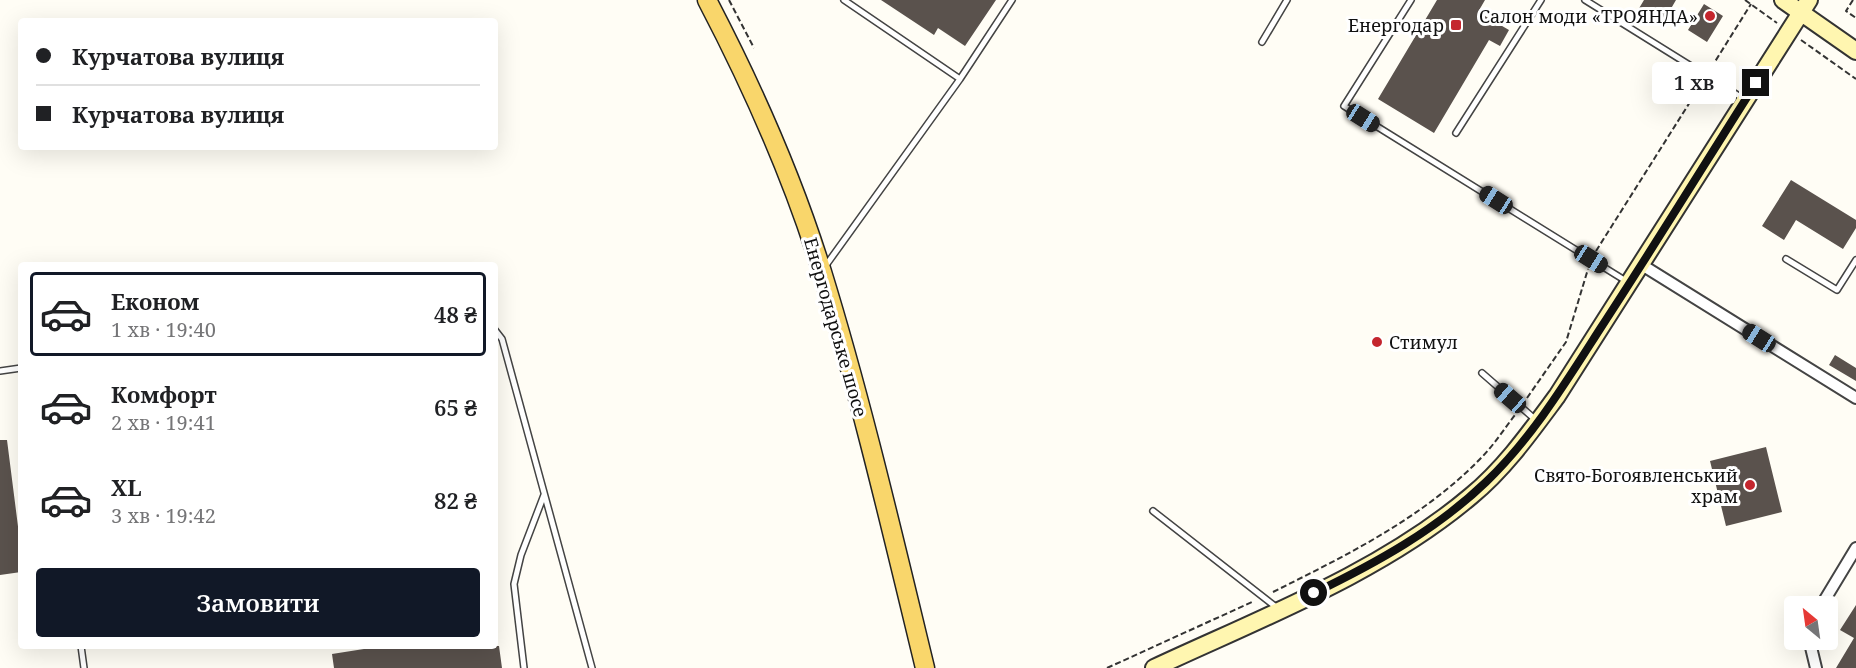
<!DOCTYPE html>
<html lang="uk">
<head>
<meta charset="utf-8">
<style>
	body { margin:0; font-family:"Noto Serif",serif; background:#f2f2f2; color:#202124; height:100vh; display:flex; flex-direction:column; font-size:22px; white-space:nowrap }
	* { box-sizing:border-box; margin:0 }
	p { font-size:20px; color:#757577 }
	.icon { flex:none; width:33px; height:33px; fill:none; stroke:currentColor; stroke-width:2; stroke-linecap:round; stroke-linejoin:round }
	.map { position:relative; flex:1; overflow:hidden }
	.panel { position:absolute; left:18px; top:262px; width:480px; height:387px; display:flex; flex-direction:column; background:#fff; border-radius:6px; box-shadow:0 6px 24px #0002 }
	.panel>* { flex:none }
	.top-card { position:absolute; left:18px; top:18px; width:480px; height:132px; border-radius:6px; box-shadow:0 6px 24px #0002; display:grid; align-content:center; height:132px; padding:0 18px; background:#fff }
	.needle { width:39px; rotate:331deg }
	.buttons { position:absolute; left:1784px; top:596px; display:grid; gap:12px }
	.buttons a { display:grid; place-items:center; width:54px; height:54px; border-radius:6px; background:#fff; box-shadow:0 6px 24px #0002; font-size:30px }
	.end { position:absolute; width:27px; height:27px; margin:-14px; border:8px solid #111; background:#fff; box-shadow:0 0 0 3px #fff }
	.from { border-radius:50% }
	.bubble { position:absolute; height:42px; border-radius:6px; background:#fff; box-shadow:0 6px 24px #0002; font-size:20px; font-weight:600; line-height:42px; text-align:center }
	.car { position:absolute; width:18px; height:36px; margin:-18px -9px; border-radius:8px; box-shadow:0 0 4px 2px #0007; background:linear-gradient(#222 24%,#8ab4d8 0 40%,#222 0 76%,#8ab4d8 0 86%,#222 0) }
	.top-card b { display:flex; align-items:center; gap:21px; height:57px; font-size:22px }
	.top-card b+b { border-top:2px solid #e0e0e0 }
	.top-card i { width:15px; height:15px; background:#202124 }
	ul { padding:10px 0 0; list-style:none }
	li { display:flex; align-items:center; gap:18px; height:84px; margin:0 12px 9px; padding:0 6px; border:3px solid transparent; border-radius:6px }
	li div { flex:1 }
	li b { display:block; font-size:22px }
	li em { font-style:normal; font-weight:600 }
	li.on { border-color:#111827 }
	li>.icon { width:54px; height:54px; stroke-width:1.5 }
	.primary-button { display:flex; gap:12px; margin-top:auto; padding:12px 18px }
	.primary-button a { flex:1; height:69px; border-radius:6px; background:#111827; color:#fff; font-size:24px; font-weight:600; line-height:69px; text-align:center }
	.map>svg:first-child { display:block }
	.building { fill:#5a524d }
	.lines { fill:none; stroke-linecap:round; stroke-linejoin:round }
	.lane-casing { stroke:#444; stroke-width:8 }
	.street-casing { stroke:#444; stroke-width:14 }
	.secondary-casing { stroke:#333; stroke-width:20 }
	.primary-casing { stroke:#222; stroke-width:21 }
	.path { stroke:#333; stroke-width:2; stroke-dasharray:6 3; stroke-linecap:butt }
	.lane { stroke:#fff; stroke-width:5 }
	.street { stroke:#fff; stroke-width:10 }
	.secondary { stroke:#fff6b0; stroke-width:16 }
	.primary { stroke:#f9d66b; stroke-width:18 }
	.route { stroke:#111; stroke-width:8 }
	.poi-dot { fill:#c4262e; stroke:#fff; stroke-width:2 }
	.labels { text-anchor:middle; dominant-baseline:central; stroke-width:6; stroke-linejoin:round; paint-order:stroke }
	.poi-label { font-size:18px; fill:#111; stroke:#fff; text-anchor:end }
	.street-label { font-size:18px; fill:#111; stroke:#fff }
</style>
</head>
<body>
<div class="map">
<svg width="1856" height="668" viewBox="0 0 1856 668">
	<rect width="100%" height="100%" fill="#fffdf5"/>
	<path class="building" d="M881 0H996L965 46 938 28 934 35Z
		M1437 0H1485L1478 12 1509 30 1500 46 1489 40 1434 133 1378 99Z
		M1644 0H1676L1662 24 1638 10Z
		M1704 4 1723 16 1707 42 1688 30Z
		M1791 180 1856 220V228L1843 249 1796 220 1784 240 1762 226Z
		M1835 355 1856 368V381L1829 365Z
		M0 440H7L21 550V572L0 575Z
		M1766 447 1782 512 1726 526 1710 461Z
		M1856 605V668H1836L1854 638 1840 630Z
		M383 646H499L502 668H334L332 654Z"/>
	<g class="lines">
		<defs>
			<path id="lane" d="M844 0 960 79
				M1411 0 1344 106 1626 281
				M1585 0 1744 99
				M1262 42 1287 0
				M1456 133 1541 0
				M1786 259 1837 290 1856 260
				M824 268 960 79 1012 0
				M495 330 502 339 592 668
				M0 371 21 368
				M1482 373 1537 421
				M1153 511 1276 607
				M81 646 84 668
				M524 668 514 584 521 555 544 495"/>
			<path id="street" d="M1642 265 1856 398
				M1821 606 1856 548
				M1809 639 1816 668"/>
			<path id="secondary" d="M1783 0 1856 51
				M1154 668C1261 618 1380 573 1471 496 1505 468 1531 431 1557 396L1809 0"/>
			<path id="primary" d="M707 0C752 86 793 178 822 272 862 402 893 536 925 668"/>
		</defs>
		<use href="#lane" class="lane-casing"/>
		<use href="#street" class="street-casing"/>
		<use href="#secondary" class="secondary-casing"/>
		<use href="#primary" class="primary-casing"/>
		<path class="path" d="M729 0 754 48
			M1745 0 1777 23
			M1853 0 1846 11 1856 18
			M1801 40 1856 79
			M1711 68 1751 4
			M1596 251 1702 83
			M1527 398 1566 342 1588 269
			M1273 592C1347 555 1423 518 1481 458 1494 445 1504 429 1515 415
			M1107 668 1252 602"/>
		<use href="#lane" class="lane"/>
		<use href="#street" class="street"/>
		<use href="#secondary" class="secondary"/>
		<use href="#primary" class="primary"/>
	</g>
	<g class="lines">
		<path class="route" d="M1314 593C1376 563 1436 530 1486 482 1532 438 1566 382 1600 329 1653 248 1704 165 1756 83"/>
	</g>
	<g class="poi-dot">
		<circle cx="1710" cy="16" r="6"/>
		<rect x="1450" y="19" width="12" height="12" rx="3"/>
		<circle cx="1377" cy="342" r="6"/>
		<circle cx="1750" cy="485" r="6"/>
	</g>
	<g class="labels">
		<g class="poi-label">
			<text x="1698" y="16">Салон моди «ТРОЯНДА»</text>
			<text x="1444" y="25">Енергодар</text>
			<text x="1389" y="342" text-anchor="start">Стимул</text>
			<text x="1738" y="475">Свято-Богоявленський<tspan x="1738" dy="21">храм</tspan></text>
		</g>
		<g class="street-label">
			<text transform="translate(836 327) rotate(74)">Енергодарське шосе</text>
		</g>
	</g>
</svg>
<div class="buttons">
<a><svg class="needle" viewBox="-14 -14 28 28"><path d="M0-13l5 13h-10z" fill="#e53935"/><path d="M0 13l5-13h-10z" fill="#757577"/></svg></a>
</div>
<i class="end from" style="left:1314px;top:593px"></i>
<i class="end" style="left:1756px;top:83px"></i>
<div class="bubble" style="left:1652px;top:62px;width:84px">1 хв</div>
<i class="car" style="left:1363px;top:118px;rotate:122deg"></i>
<i class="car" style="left:1496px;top:200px;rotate:302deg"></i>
<i class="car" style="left:1591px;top:259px;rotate:122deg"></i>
<i class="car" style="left:1759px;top:338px;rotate:302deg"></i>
<i class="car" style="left:1510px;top:398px;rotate:311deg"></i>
<div class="top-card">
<b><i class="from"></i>Курчатова вулиця</b>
<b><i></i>Курчатова вулиця</b>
</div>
<section class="panel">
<ul>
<li class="on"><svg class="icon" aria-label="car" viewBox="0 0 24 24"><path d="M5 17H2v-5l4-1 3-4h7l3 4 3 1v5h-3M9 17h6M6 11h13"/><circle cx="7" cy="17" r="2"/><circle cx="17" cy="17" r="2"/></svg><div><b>Економ</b><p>1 хв · 19:40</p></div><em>48 ₴</em></li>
<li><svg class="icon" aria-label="car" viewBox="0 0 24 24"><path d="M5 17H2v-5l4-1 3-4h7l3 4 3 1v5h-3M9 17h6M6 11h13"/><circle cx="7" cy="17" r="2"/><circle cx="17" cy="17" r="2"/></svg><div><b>Комфорт</b><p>2 хв · 19:41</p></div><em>65 ₴</em></li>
<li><svg class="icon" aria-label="car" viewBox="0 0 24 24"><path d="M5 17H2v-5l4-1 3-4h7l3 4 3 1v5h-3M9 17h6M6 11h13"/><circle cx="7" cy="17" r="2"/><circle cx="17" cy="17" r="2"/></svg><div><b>XL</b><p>3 хв · 19:42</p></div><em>82 ₴</em></li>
</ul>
<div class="primary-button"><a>Замовити</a></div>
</section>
</div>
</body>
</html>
